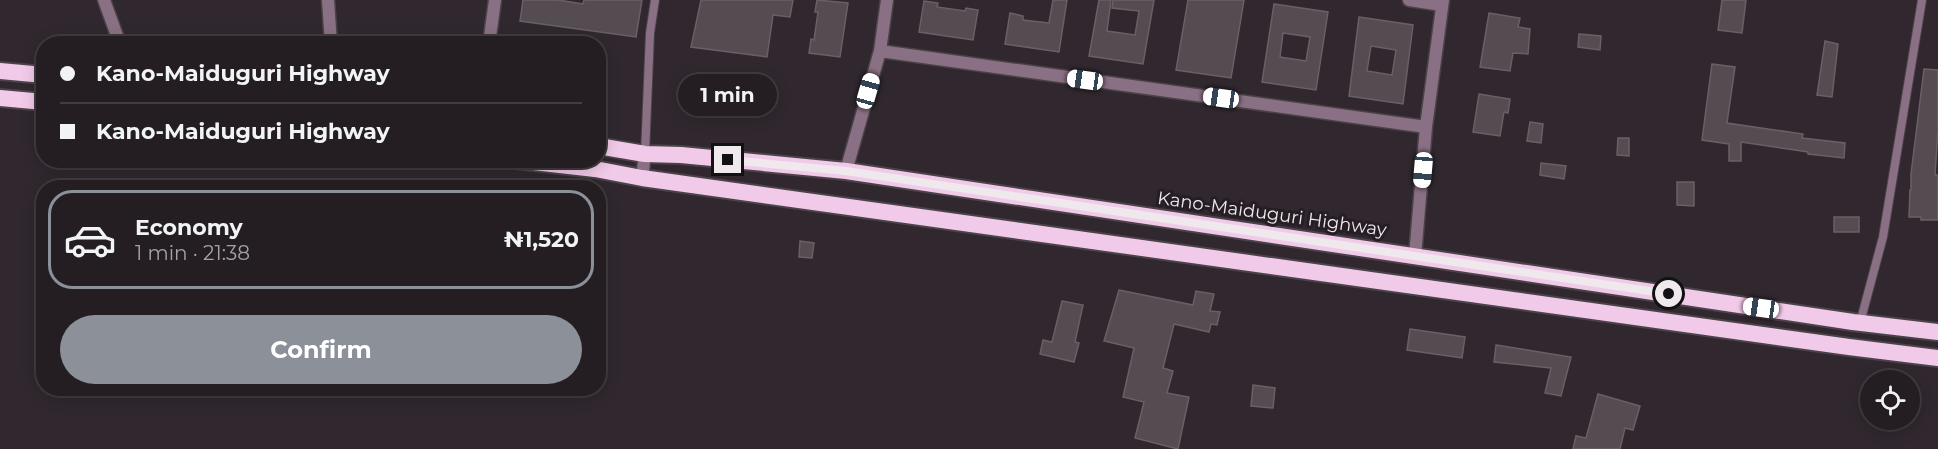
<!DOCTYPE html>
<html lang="en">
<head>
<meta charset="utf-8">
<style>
	body { margin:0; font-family:Montserrat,sans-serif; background:#302b2f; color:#f1f3f6; height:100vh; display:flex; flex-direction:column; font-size:22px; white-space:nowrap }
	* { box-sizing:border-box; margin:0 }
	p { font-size:20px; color:#a3a2a5 }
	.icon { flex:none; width:33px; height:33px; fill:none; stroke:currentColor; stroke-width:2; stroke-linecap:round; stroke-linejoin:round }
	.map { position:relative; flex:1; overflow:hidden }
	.sheet { position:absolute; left:36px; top:180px; width:570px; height:216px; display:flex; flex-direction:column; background:#241e22; border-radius:24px; box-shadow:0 3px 15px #0003,0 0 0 2px #413c40 }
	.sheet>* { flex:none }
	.hud { position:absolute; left:36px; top:36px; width:570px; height:132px; border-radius:24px; box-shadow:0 3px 15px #0003,0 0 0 2px #413c40; display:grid; align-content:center; height:132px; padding:0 24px; background:#241e22 }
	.tools { position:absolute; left:1860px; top:370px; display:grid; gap:12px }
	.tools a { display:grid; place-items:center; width:60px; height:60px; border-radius:50%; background:#241e22; box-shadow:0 3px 15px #0003,0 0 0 2px #413c40; font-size:30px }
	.end { position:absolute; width:27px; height:27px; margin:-14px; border:8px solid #efe9ed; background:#111; box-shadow:0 0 0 3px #111 }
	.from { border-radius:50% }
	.bubble { position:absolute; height:42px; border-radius:21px; background:#241e22; box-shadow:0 3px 15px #0003,0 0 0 2px #413c40; font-size:20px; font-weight:700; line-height:42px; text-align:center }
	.car { position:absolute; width:18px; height:36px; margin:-18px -9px; border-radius:8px; box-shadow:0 0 4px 2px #0007; background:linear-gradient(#fff 24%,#345 0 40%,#fff 0 76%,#345 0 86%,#fff 0) }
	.hud b { display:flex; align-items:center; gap:21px; height:57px; font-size:22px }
	.hud b+b { border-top:2px solid #413c40 }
	.hud i { width:15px; height:15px; background:#f1f3f6 }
	ul { padding:10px 0 0; list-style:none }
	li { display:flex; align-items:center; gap:18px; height:99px; margin:0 12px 9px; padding:0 12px; border:3px solid #413c40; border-radius:24px }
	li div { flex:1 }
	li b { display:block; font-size:22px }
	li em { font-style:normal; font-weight:700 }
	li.selected { border-color:#8c9099 }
	li>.icon { width:54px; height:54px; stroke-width:1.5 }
	.action { display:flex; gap:12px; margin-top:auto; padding:12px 24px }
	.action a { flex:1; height:69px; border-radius:36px; background:#8c9099; color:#fff; font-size:24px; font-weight:700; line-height:69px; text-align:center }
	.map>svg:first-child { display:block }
	.building { fill:#554c52; stroke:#696067; stroke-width:1.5; fill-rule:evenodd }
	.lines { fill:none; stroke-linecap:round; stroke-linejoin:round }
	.service-casing { stroke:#4b4349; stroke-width:10 }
	.minor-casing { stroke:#4b4349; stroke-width:15 }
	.trunk-casing { stroke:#4b4349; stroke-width:20 }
	.service { stroke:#8a7084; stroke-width:8 }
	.minor { stroke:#8a7084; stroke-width:12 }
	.trunk { stroke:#f2cae9; stroke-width:16 }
	.route { stroke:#efe9ed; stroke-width:8 }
	.labels { text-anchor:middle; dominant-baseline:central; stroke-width:6; stroke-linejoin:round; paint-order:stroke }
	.street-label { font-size:18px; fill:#efe9ed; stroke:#261e24 }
</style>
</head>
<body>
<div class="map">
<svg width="1938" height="449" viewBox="0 0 1938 449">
	<rect width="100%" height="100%" fill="#30282e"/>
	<path class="building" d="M523 0H558L583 4 584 0H642L636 37 520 21Z
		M701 0H793L790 17 773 15 767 57 691 47Z
		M817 0 848 3 840 57 809 53 811 39 814 40 818 12H815Z
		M1053 0H1067L1059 52 1005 44 1010 13 1023 16V20L1049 23Z
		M1099 0H1111L1107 31 1135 35 1139 11 1112 8 1113 0H1154L1143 64 1089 56Z
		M1188 0H1244L1231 78 1176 70Z
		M1722 0H1746L1742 33 1718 30Z
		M924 1 938 3 937 7 965 11 966 8 978 10 973 40 919 32Z
		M1274 4 1328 12 1316 90 1262 82ZM1283 33 1310 37 1306 61 1280 57Z
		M1489 13 1520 18 1518 27 1530 29 1528 54 1513 53 1510 71 1480 67Z
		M1359 17 1413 25 1403 104 1349 96ZM1371 46 1396 50 1392 75 1367 71Z
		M1579 34 1601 36 1600 50 1578 47Z
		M1825 41 1838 44 1832 97 1817 95Z
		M1712 64 1735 67 1727 123 1803 134 1802 138 1845 143 1844 158 1808 154V152L1741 142V161H1729V144L1702 140Z
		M1924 69 1938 70V129L1935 175H1938V220H1921V217H1909L1910 190H1911V174Z
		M1479 94 1510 99 1508 113 1504 112 1500 136 1473 132Z
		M1530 122 1543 124 1541 143 1527 141Z
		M1618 138H1629V156L1617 155Z
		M1541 163 1566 166 1564 179 1540 175Z
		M1677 182H1694V206L1677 205Z
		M1834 217H1859V232H1834Z
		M800 241 814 243 812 258 799 257Z
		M1119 290 1193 305 1196 291 1214 294 1210 311 1220 312 1217 325 1211 324 1209 332 1174 324 1163 368 1173 371 1167 393 1189 397 1178 449 1135 438 1144 402 1123 397 1134 348 1104 341Z
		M1062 301 1083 305 1075 342 1079 343 1074 362 1040 354 1043 340 1052 342Z
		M1410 329 1465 337 1462 358 1407 350Z
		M1496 345 1571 357 1561 396 1545 393 1551 368 1494 362Z
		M1253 385 1275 388 1273 408 1251 406Z
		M1598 394 1640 406 1633 430 1625 428 1620 449H1573L1576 436 1586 438Z"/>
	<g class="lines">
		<defs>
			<path id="service" d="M645 154 650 33 655 0
				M1860 323 1883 237 1922 0"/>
			<path id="minor" d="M104 0 120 44
				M328 0 331 44
				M1409 0 1442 5
				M489 44 495 0
				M880 51 1426 127
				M846 171 880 51 887 0
				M642 178 645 154
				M1415 256 1426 127 1443 0"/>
			<path id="trunk" d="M0 71 44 75
				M0 98 44 102
				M598 146 645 154 681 155 846 171 1853 322 1938 332
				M516 160 595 169 642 178 1849 347 1938 358"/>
		</defs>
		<use href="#service" class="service-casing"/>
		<use href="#minor" class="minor-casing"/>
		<use href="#trunk" class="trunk-casing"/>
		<use href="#service" class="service"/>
		<use href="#minor" class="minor"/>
		<use href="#trunk" class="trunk"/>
	</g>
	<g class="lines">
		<path class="route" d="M728 160 846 171 1669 294"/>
	</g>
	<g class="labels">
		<g class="street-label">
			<text transform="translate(1272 214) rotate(8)">Kano-Maiduguri Highway</text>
		</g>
	</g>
</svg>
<div class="tools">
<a><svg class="icon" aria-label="locate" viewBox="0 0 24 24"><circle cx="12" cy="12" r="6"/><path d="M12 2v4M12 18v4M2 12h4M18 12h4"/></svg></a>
</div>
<i class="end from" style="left:1669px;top:294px"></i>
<i class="end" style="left:728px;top:160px"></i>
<div class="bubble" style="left:678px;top:74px;width:99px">1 min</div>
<i class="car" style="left:1085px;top:80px;rotate:278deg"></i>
<i class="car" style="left:868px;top:91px;rotate:16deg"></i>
<i class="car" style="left:1221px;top:98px;rotate:278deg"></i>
<i class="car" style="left:1423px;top:170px;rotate:185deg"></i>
<i class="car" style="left:1761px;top:308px;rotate:278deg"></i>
<div class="hud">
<b><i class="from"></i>Kano-Maiduguri Highway</b>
<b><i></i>Kano-Maiduguri Highway</b>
</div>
<section class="sheet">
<ul>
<li class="selected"><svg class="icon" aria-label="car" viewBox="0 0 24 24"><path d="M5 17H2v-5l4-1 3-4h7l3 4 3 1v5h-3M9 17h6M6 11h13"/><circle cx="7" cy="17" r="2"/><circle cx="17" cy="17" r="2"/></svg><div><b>Economy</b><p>1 min · 21:38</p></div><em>₦1,520</em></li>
</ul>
<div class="action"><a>Confirm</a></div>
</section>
</div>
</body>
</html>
